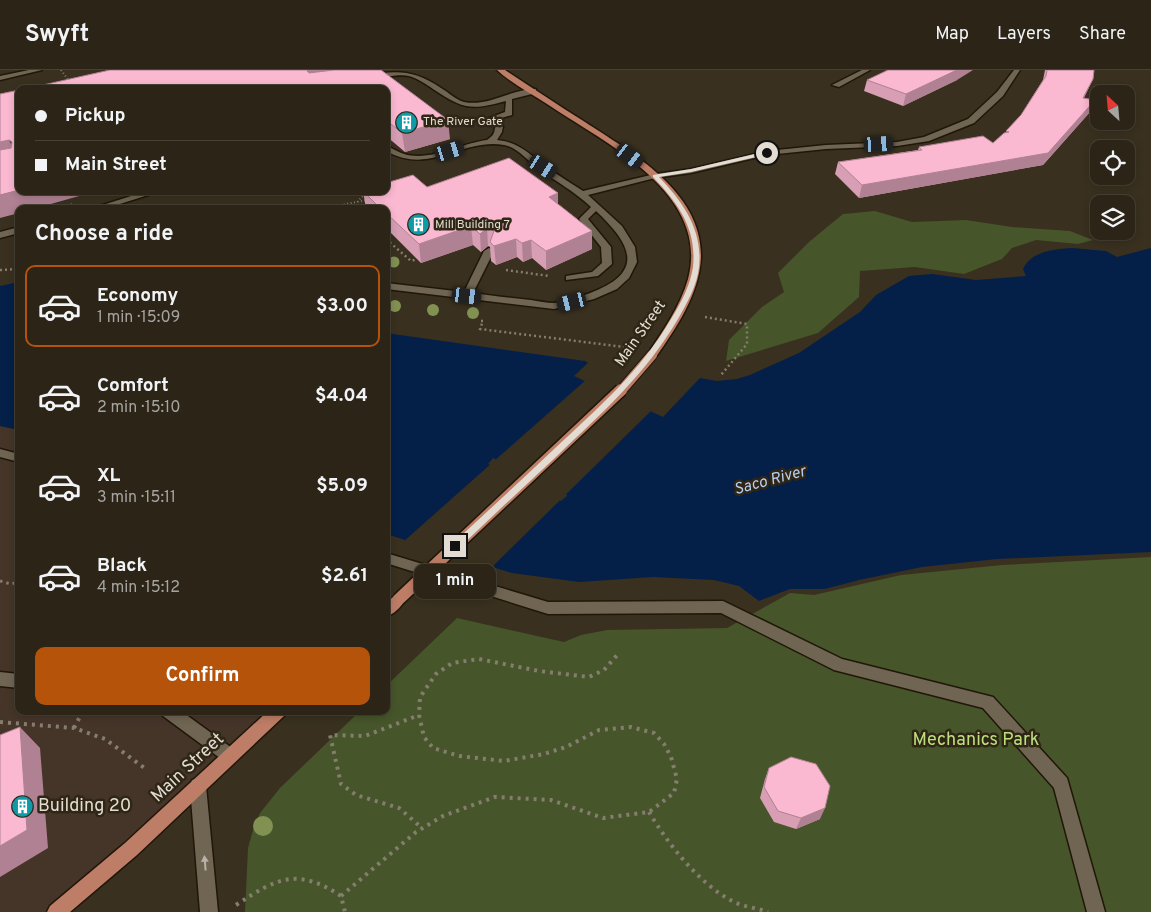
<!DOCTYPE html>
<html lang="en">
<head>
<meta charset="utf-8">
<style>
	body { margin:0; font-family:Overpass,sans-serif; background:#332c20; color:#f1f3f6; height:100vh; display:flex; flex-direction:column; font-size:19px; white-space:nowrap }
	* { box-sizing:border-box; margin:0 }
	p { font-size:16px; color:#a6a4a1 }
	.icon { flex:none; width:28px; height:28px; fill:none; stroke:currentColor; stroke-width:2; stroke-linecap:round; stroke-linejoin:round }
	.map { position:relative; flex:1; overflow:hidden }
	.drawer { position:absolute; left:15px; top:135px; width:375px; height:510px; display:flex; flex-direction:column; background:#2b2417; border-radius:10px; box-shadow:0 2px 8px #0003,0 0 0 1px #474136 }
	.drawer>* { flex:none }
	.banner { position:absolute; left:15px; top:15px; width:375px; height:110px; border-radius:10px; box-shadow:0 2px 8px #0003,0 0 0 1px #474136; display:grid; align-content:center; height:110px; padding:0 20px; background:#2b2417 }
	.needle { width:32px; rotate:334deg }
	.fabs { position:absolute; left:1090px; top:15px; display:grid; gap:10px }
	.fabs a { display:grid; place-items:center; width:45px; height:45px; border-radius:10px; background:#2b2417; box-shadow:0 2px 8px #0003,0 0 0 1px #474136; font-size:25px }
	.end { position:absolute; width:22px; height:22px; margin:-11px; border:6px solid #e2dcd2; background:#111; box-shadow:0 0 0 2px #111 }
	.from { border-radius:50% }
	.bubble { position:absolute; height:35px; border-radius:10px; background:#2b2417; box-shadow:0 2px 8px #0003,0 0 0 1px #474136; font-size:16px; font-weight:700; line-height:35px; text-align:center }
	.car { position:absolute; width:15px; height:30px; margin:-15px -8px; border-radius:6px; box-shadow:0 0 4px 1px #0007; background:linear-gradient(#222 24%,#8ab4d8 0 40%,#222 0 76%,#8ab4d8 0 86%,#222 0) }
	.banner b { display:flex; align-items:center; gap:18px; height:48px; font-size:19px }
	.banner b+b { border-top:1px solid #474136 }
	.banner i { width:12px; height:12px; background:#f1f3f6 }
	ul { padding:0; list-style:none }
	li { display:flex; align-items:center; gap:15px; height:82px; margin:0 10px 8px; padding:0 10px; border:2px solid transparent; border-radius:10px }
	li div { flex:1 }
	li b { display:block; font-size:19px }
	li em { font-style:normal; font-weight:700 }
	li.selected { border-color:#b45309 }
	li>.icon { width:45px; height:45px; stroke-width:1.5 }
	h2 { padding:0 20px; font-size:22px; line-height:60px }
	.primary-button { display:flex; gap:10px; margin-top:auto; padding:10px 20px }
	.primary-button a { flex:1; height:58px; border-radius:10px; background:#b45309; color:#fff; font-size:20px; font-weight:700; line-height:58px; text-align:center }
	header { display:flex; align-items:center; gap:30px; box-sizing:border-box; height:70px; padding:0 25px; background:#2b2417; border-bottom:1px solid #474136 }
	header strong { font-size:24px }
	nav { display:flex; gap:28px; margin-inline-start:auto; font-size:18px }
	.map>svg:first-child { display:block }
	.commercial { fill:#453529 }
	.green { fill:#46552a }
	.water { fill:#042048; fill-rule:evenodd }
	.pier { fill:#39301f }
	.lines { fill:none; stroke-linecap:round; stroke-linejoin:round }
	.minor-casing { stroke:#201708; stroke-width:3 }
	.major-casing { stroke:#201708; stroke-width:3 }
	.path-far3 { stroke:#857d6f; stroke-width:2; stroke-dasharray:1 2.5; stroke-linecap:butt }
	.path-far2 { stroke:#857d6f; stroke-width:2.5; stroke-dasharray:2 3; stroke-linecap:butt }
	.path-far1 { stroke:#857d6f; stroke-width:3; stroke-dasharray:2.5 4; stroke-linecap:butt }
	.path { stroke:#857d6f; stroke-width:4; stroke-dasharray:3 5; stroke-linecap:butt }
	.minor { fill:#706553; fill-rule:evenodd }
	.major { fill:#bd7d67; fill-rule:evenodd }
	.major-bridge-far1-casing { stroke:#201708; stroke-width:12; stroke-linecap:butt }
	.major-bridge-casing { stroke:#201708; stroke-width:15; stroke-linecap:butt }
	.major-bridge-far1 { stroke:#bd7d67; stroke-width:10 }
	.major-bridge { stroke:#bd7d67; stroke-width:12 }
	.tree { fill:#819152 }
	.wall { fill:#d79eb4 }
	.shaded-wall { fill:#af8192 }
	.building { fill:#fab8d1; stroke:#af8192 }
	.oneway { fill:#bab2a6 }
	.route { fill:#e2dcd2 }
	.labels { text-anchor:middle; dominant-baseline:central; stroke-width:5; stroke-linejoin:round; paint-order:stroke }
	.far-poi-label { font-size:12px; fill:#e2dcd2; stroke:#2f2616; text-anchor:start }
	.street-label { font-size:15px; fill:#e2dcd2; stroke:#2f2616 }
	.water-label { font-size:16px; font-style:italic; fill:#b8cff1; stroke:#2f2616 }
	.near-park-label { font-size:18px; fill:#bce07c; stroke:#2f2616 }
	.near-street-label { font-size:18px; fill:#e2dcd2; stroke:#2f2616 }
	.near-poi-label { font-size:18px; fill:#e2dcd2; stroke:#2f2616; text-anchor:start }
</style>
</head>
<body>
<header>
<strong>Swyft</strong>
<nav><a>Map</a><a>Layers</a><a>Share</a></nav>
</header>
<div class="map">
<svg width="1151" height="842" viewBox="0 0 1151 842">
	<rect width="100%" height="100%" fill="#39301f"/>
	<path class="commercial" d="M0 356 19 360V641H279L56 842H0Z"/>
	<path class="green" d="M875 141 912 152 966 150 1012 157 1070 161 1093 170 1078 174 1036 170 1012 178 1002 189 964 204 915 197 860 201 859 227 818 263 726 291 729 270 762 237 784 222 778 203 809 172 843 144Z
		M1151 487V842H245L248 778 253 760 260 743 280 718 360 641H386V616L457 548 564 572 581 565 607 560 727 558 790 523 814 525 901 505 1002 495Z"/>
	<path class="water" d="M1072 178 1106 181 1117 187 1151 178V482L997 489 922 497 859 510 825 519H790L759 531 739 516 714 510 653 507 579 512 512 503 386 464V263L585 291 588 293 574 306 663 347 700 308 717 311 737 309 750 305 799 283 860 242 876 225 909 206 932 204 976 210 1026 206 1023 199C1031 181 1055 179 1072 178ZM493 388 567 425V426L561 431 488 394Z
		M19 212V360L0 356V216Z"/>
	<path class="pier" d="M587 309 652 340 490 499 403 472 492 393 561 428 563 426 494 391Z"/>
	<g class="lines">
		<defs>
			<path id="minor" d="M29 0H42L0 10V6Z
				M862 0H870L839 17 832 15Z
				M1014 0H1020L1003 26 974 53 929 71 897 76 826 79 767 85 691 103 655 108 588 125 622 156 635 177 637 192 629 208 617 219 594 229 554 239 386 219V213L464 222 484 181 489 178 494 181 473 223C492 226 512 228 531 230 538 231 547 233 554 233 567 232 583 226 595 221 647 200 628 171 596 141L588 149 611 177 612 194 598 206 566 210V206L592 202 602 193 601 177 579 149 591 137C575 122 556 111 538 99 528 91 517 77 504 75 461 68 431 106 386 81V76C392 78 398 82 404 84 431 92 461 73 487 70 493 66 495 63 495 56L489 48 505 42 506 31C470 41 463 39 433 19 426 14 417 8 409 6 397 3 374 11 367 6L368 5C398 0 415 0 441 18 448 22 456 30 464 32 489 37 513 18 536 19V23L512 29V45L498 49 503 56 502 62 497 70C519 72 530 85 547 97 559 106 571 113 583 121L655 104 691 99 767 81 826 75 897 72 924 67 968 49 997 22Z
				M147 121H161L104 139H90Z
				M19 157V163L0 168V162Z
				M0 379 19 384V392L0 387Z
				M386 483 548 532 723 531 842 589 993 627 1067 708 1105 842H1087L1054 718 983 638 834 600 721 543 548 544 386 493Z
				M0 602 19 604V618L0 616Z
				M160 641H181L236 681 238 686 236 691 230 694 224 691 163 646Z
				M198 708 204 710 206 716 218 842H200L190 716 192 710Z"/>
			<path id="major" d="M497 0H505C531 17 558 35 585 52 632 83 703 122 701 188 699 225 676 258 656 287H648L647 285C663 261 680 237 688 209 711 123 605 73 547 34 530 23 511 13 497 0Z
				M398 524 403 526 405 530C401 537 394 544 386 547V532Z
				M268 641H287L284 646 137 785 70 842H47L50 836 125 773Z"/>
		</defs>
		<use href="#minor" class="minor-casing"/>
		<use href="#major" class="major-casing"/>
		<path class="path-far3" d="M61 0 75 19
			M330 137 367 130
			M54 139 73 134
			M356 139 358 131 368 121"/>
		<path class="path-far2" d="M386 169 411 191 417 189
			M0 200 19 199
			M506 200 549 206
			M705 247 747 254V274L721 305
			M481 251H483L480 259 624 277"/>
		<path class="path-far1" d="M0 511 11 514 19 512"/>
		<path class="path" d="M414 647 365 666 330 665 341 714 356 725 399 738 422 758
			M0 652 74 658 105 669 146 699
			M74 658 83 641
			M649 742C668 774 700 815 734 832 745 837 757 838 768 842
			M341 826 416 762 443 746 495 727 551 730 603 748 649 742 674 723 677 709 671 687 664 674 654 663 631 657 599 660 566 677 544 684 504 691 459 686 433 678 424 667 419 645 420 627 436 604 452 593 479 589 539 601 589 607 604 600 618 584
			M236 835C277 808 297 797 341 826L345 842"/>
		<use href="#minor" class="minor"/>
		<use href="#major" class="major"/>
		<defs>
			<path id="major-bridge-far1" d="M620 322 652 285"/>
			<path id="major-bridge" d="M398 530 621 320"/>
		</defs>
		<use href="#major-bridge-far1" class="major-bridge-far1-casing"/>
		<use href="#major-bridge" class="major-bridge-casing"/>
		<use href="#major-bridge-far1" class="major-bridge-far1"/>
		<use href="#major-bridge" class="major-bridge"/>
	</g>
	<g class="tree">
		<circle cx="394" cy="192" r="5.5"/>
		<circle cx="395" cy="236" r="6"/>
		<circle cx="433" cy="240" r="6"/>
		<circle cx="473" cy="243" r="6"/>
		<circle cx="263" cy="756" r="10"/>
	</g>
	<path class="wall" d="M381 0 450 69 405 82 386 66V19Z
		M1045 0H1094L1093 9 1084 28 1095 30 1090 42 1043 95 859 128 835 104 838 92 918 80 919 77 993 73 1006 62 1021 45 1043 10Z
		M867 10H957L903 36 864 21Z
		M427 117 558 123V134L592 161V179L546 200 532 188 523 192 517 187 496 195 491 191 490 177 488 176 481 182 473 175 421 193 386 158V139H366L363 121H386Z
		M769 698 820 749 796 759 774 752 760 728 765 709Z"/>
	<path class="shaded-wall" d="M308 0H365L313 17 307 1Z
		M957 0H973L957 10 903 36 906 24Z
		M1095 30 1090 42 1043 95 859 128 862 115 1048 83Z
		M448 50 450 69 405 82 402 63Z
		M9 70 19 89 0 94V72Z
		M19 120V121H97L33 139H19V143L0 148V125Z
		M558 123V141L549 127Z
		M471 156 473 175 421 193 419 174Z
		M487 158 488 176 481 182 480 164Z
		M592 161V179L546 200V181Z
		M516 169 517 187 496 195 494 176Z
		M531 170 532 188 523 192 522 173Z
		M20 657 40 678 48 778 0 807V776Z
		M825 738 820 749 796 759 801 748Z"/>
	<path class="building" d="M110 0H308L307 1 309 3 334 0H381L448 50 402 63 386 50V19H25Z
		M888 0H957L906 24 867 10Z
		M1047 0H1094L1093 9 1083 28 1095 30 1048 83 862 115 838 92 922 80 919 77 983 66 993 73 1004 63 1009 62 1006 61 1021 45 1046 6Z
		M19 20V120L0 125V80L11 78 12 72 9 70 0 72V24Z
		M509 88 558 123 549 127 592 161 546 181 531 170 522 173 516 169 494 176 490 172 494 161 487 158 480 164 471 156 419 174 386 143V139H381L363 121H386V113L413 105 427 117Z
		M20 657 27 760 0 776V665Z
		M791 687 816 694 830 716 825 738 801 748 778 741 764 717 769 698Z"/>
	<defs><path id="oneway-solid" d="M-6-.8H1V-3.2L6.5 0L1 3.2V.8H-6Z" transform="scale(1.25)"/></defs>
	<use class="oneway" href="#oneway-solid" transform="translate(205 793) rotate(-95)"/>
	<path class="route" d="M767 81 769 84 691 102 659 107C683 132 703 160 699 197 697 216 687 233 678 249 645 305 604 341 558 385 525 416 491 447 458 479H452V474C486 443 519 412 552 381 597 339 640 302 671 249 681 233 690 216 693 197 697 159 678 133 653 107V105L691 99Z"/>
	<defs>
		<symbol id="building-disc" viewBox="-11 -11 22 22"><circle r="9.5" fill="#0f9aa8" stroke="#2f2616"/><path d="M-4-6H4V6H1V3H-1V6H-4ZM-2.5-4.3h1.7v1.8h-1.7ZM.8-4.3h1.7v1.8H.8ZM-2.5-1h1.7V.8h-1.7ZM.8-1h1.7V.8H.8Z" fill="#fff"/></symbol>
	</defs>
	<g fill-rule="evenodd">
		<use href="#building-disc" x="394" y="40" width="25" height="25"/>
		<use href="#building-disc" x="406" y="142" width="25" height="25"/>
		<use href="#building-disc" x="10" y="724" width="25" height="25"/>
	</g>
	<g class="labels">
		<g class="far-poi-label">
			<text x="423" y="52">The River Gate</text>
			<text x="435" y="155">Mill Building 7</text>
		</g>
		<g class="street-label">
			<text transform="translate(641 264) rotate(-55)">Main Street</text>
		</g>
		<g class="water-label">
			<text transform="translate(770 411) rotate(-15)">Saco River</text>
		</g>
		<g class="near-park-label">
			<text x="976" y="670">Mechanics Park</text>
		</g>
		<g class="near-street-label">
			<text transform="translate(188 698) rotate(-43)">Main Street</text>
		</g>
		<g class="near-poi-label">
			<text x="38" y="736">Building 20</text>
		</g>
	</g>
</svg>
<div class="fabs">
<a><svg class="needle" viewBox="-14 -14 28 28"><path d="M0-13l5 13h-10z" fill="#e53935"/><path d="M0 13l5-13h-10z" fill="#a6a4a1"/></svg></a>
<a><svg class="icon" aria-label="locate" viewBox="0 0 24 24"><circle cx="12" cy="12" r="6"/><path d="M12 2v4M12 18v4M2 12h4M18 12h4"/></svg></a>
<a><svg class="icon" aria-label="layers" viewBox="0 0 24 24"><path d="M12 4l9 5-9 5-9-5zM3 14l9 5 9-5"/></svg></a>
</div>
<i class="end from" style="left:767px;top:83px"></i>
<i class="end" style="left:455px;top:476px"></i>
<div class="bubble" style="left:414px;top:494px;width:82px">1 min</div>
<i class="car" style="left:879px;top:74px;rotate:87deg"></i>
<i class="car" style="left:450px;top:81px;rotate:73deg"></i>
<i class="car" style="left:630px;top:86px;rotate:127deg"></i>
<i class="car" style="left:543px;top:97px;rotate:123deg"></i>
<i class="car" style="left:467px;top:226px;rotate:97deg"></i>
<i class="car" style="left:572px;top:232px;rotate:256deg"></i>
<div class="banner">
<b><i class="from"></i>Pickup</b>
<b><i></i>Main Street</b>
</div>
<section class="drawer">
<h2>Choose a ride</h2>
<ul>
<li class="selected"><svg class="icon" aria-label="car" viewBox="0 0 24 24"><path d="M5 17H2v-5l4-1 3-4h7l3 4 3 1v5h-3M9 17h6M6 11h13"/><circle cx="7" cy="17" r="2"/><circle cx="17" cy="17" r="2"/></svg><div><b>Economy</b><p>1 min · 15:09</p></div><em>$3.00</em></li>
<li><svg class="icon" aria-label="car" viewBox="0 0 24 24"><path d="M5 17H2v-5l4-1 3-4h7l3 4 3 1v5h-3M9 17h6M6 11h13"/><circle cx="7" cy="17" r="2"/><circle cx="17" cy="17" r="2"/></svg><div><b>Comfort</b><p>2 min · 15:10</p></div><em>$4.04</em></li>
<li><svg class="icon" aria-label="car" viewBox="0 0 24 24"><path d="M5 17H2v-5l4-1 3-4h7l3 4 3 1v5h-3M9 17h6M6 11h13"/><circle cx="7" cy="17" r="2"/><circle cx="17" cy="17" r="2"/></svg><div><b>XL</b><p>3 min · 15:11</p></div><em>$5.09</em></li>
<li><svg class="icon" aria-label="car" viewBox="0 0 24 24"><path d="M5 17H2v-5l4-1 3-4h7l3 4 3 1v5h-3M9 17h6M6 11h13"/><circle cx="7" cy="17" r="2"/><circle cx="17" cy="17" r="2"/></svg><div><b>Black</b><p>4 min · 15:12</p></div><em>$2.61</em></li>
</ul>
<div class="primary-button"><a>Confirm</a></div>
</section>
</div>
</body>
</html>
